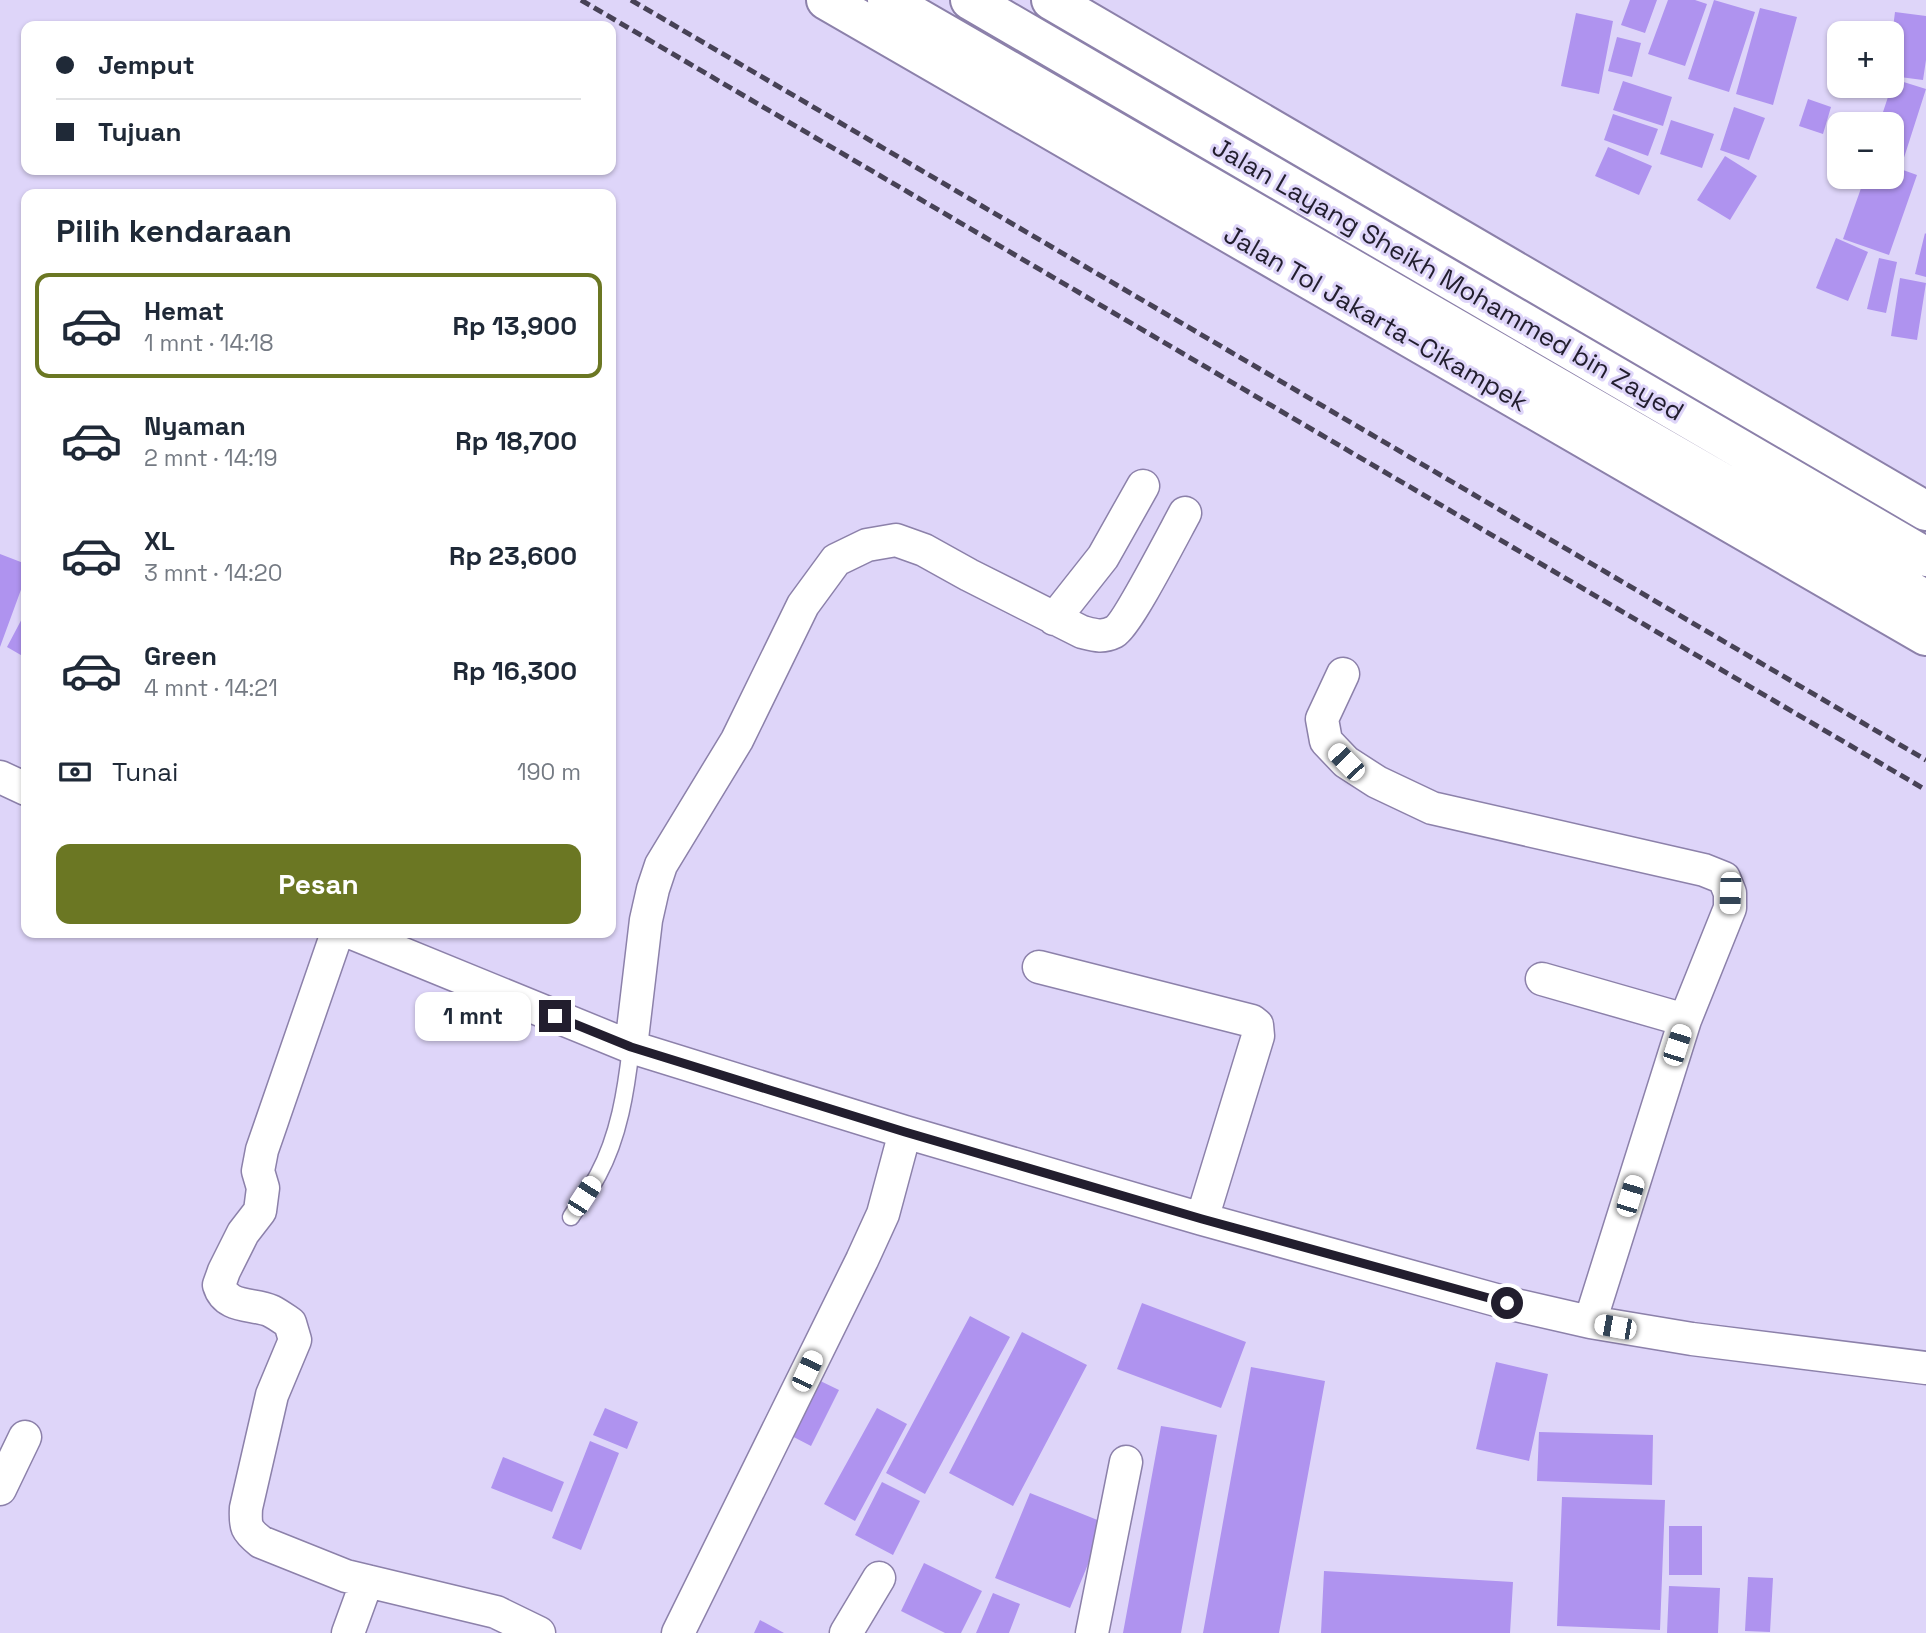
<!DOCTYPE html>
<html lang="id">
<head>
<meta charset="utf-8">
<style>
	body { margin:0; font-family:"Space Grotesk",sans-serif; background:#f6f6f7; color:#1f2937; height:100vh; display:flex; flex-direction:column; font-size:26px; white-space:nowrap }
	* { box-sizing:border-box; margin:0 }
	p { font-size:23px; color:#747a83 }
	.icon { flex:none; width:38px; height:38px; fill:none; stroke:currentColor; stroke-width:2; stroke-linecap:round; stroke-linejoin:round }
	.map { position:relative; flex:1; overflow:hidden }
	.side { position:absolute; left:21px; top:189px; width:595px; height:749px; display:flex; flex-direction:column; background:#fff; border-radius:14px; box-shadow:0 2px 5px #0004 }
	.side>* { flex:none }
	.banner { position:absolute; left:21px; top:21px; width:595px; height:154px; border-radius:14px; box-shadow:0 2px 5px #0004; display:grid; align-content:center; height:154px; padding:0 35px; background:#fff }
	.buttons { position:absolute; left:1827px; top:21px; display:grid; gap:14px }
	.buttons a { display:grid; place-items:center; width:77px; height:77px; border-radius:14px; background:#fff; box-shadow:0 2px 5px #0004; font-size:35px }
	.end { position:absolute; width:32px; height:32px; margin:-16px; border:9px solid #221e2e; background:#fff; box-shadow:0 0 0 4px #fff }
	.from { border-radius:50% }
	.bubble { position:absolute; height:49px; border-radius:14px; background:#fff; box-shadow:0 2px 5px #0004; font-size:23px; font-weight:600; line-height:49px; text-align:center }
	.car { position:absolute; width:21px; height:42px; margin:-21px -10px; border-radius:9px; box-shadow:0 0 5px 2px #0007; background:linear-gradient(#fff 24%,#345 0 40%,#fff 0 76%,#345 0 86%,#fff 0) }
	.banner b { display:flex; align-items:center; gap:24px; height:66px; font-size:26px }
	.banner b+b { border-top:2px solid #e0e1e3 }
	.banner i { width:18px; height:18px; background:#1f2937 }
	ul { padding:0; list-style:none }
	li { display:flex; align-items:center; gap:21px; height:105px; margin:0 14px 10px; padding:0 21px; border:4px solid transparent; border-radius:14px }
	li div { flex:1 }
	li b { display:block; font-size:26px }
	li em { font-style:normal; font-weight:600 }
	li.selected { border-color:#6b7723 }
	li>.icon { width:63px; height:63px; stroke-width:1.5 }
	h2 { padding:0 35px; font-size:32px; line-height:84px }
	.pay { display:flex; align-items:center; gap:18px; height:77px; padding:0 35px; font-size:26px }
	.pay p { margin-inline-start:auto }
	.action { display:flex; gap:14px; margin-top:auto; padding:14px 35px }
	.action a { flex:1; height:80px; border-radius:14px; background:#6b7723; color:#fff; font-size:28px; font-weight:600; line-height:80px; text-align:center }
	.map>svg:first-child { display:block }
	.building { fill:#af93ef }
	.lines { fill:none; stroke-linecap:round; stroke-linejoin:round }
	.service-casing { stroke:#8c81aa; stroke-width:19 }
	.minor-casing { stroke:#8c81aa; stroke-width:35 }
	.motorway-casing { stroke:#8c81aa; stroke-width:42 }
	.service { stroke:#fff; stroke-width:16 }
	.minor { stroke:#fff; stroke-width:32 }
	.motorway { stroke:#fff; stroke-width:38 }
	.rail { stroke:#474256; stroke-width:5; stroke-dasharray:10 5; stroke-linecap:butt }
	.route { stroke:#221e2e; stroke-width:9 }
	.labels { text-anchor:middle; dominant-baseline:central; stroke-width:6; stroke-linejoin:round; paint-order:stroke }
	.street-label { font-size:26px; fill:#221e2e; stroke:#ded5f9 }
</style>
</head>
<body>
<div class="map">
<svg width="1926" height="1633" viewBox="0 0 1926 1633">
	<rect width="100%" height="100%" fill="#ded5f9"/>
	<path class="building" d="M1630 0H1657L1645 33 1621 25Z
		M1668 0H1695L1707 4 1685 66 1648 54Z
		M1714 0 1755 12 1729 92 1688 79Z
		M1760 8 1797 17 1773 105 1736 94Z
		M1895 12 1926 16V60L1923 80 1892 76V36Z
		M1576 13 1613 21 1599 94 1561 86Z
		M1617 37 1641 43 1632 77 1608 71Z
		M1894 79 1926 89 1901 167 1892 164V124H1879Z
		M1623 81 1672 97 1663 126 1613 110Z
		M1808 99 1831 107 1823 134 1799 126Z
		M1734 107 1765 118 1749 160 1720 150Z
		M1613 114 1658 129 1648 156 1604 140Z
		M1671 120 1714 134 1702 168 1660 154Z
		M1608 147 1652 166 1639 195 1595 176Z
		M1725 156 1757 176 1730 220 1697 200Z
		M1892 166 1917 175 1889 255 1843 239 1865 177H1892Z
		M1925 233 1926 234V277L1915 274Z
		M1836 238 1868 252 1848 301 1816 288Z
		M1879 258 1897 262 1886 313 1867 309Z
		M1900 278 1926 283 1917 340 1891 336Z
		M0 554 26 564V576L0 647Z
		M26 611V658L7 647Z
		M1142 1303 1246 1342 1221 1408 1117 1369Z
		M970 1316 1010 1337 925 1494 886 1473Z
		M1022 1332 1087 1365 1013 1506 949 1473Z
		M1496 1362 1548 1374 1529 1461 1476 1449Z
		M1251 1367 1325 1381 1279 1633H1203Z
		M810 1376 839 1390 811 1446 782 1431Z
		M605 1408 638 1422 627 1449 593 1435Z
		M877 1408 907 1424 855 1521 824 1504Z
		M1161 1426 1217 1435 1181 1633H1123Z
		M1539 1432 1653 1435 1652 1485 1537 1481Z
		M590 1441 619 1453 581 1550 552 1538Z
		M503 1457 564 1482 552 1512 491 1488Z
		M882 1482 920 1501 893 1555 855 1535Z
		M1030 1493 1105 1523 1070 1608 995 1578Z
		M1562 1497 1665 1500 1660 1630 1557 1626Z
		M1669 1526H1702V1575H1669Z
		M924 1563 982 1591 961 1633H945L901 1611Z
		M1324 1571 1513 1582 1510 1633H1321Z
		M1748 1577 1773 1578 1770 1632 1745 1631Z
		M1669 1586 1720 1588 1718 1633H1667Z
		M993 1593 1020 1604 1009 1633H976Z
		M760 1620 784 1633H754Z"/>
	<g class="lines">
		<defs>
			<path id="service" d="M571 1217C580 1203 590 1190 598 1175 619 1136 626 1091 631 1047"/>
			<path id="minor" d="M1054 619 1103 557 1143 486
				M1343 674 1322 719 1326 741 1346 762 1377 782 1432 808 1704 870 1724 878 1730 893V908L1685 1020 1590 1322
				M0 777 26 789
				M337 933 262 1150 258 1171 263 1188 260 1211 243 1233 224 1271 219 1285C226 1309 253 1303 271 1311 277 1314 284 1319 290 1323L295 1340 272 1395 246 1508C245 1527 246 1530 261 1542L346 1576 496 1612 539 1633
				M352 933 631 1047 905 1132 1202 1219 1507 1303 1590 1322 1692 1339 1926 1368
				M1039 967 1252 1021 1257 1025 1258 1036 1202 1219
				M1542 979 1685 1020
				M631 1047 646 920 653 889 661 865 737 740 803 605 836 560 867 545 896 540 924 550 969 575 1082 632C1094 635 1102 638 1114 632 1127 625 1174 533 1185 513
				M0 1489 25 1437
				M348 1633 367 1581
				M678 1633 862 1260 883 1214 905 1132
				M846 1633 879 1578
				M1092 1633 1126 1462"/>
			<path id="motorway" d="M826 0 1926 636
				M887 0 1926 600
				M970 0 1926 557
				M1051 0 1926 511"/>
		</defs>
		<use href="#service" class="service-casing"/>
		<use href="#minor" class="minor-casing"/>
		<use href="#motorway" class="motorway-casing"/>
		<use href="#service" class="service"/>
		<use href="#minor" class="minor"/>
		<use href="#motorway" class="motorway"/>
		<path class="rail" d="M581 0 1926 790
			M631 0 1926 760"/>
	</g>
	<g class="lines">
		<path class="route" d="M555 1016 631 1047 905 1132 1202 1219 1507 1303"/>
	</g>
	<g class="labels">
		<g class="street-label">
			<text transform="translate(1448 279) rotate(30)">Jalan Layang Sheikh Mohammed bin Zayed</text>
			<text transform="translate(1376 318) rotate(30)">Jalan Tol Jakarta–Cikampek</text>
		</g>
	</g>
</svg>
<div class="buttons">
<a>+</a>
<a>−</a>
</div>
<i class="end from" style="left:1507px;top:1303px"></i>
<i class="end" style="left:555px;top:1016px"></i>
<div class="bubble" style="left:415px;top:992px;width:116px">1 mnt</div>
<i class="car" style="left:1346px;top:762px;rotate:316deg"></i>
<i class="car" style="left:1730px;top:893px;rotate:182deg"></i>
<i class="car" style="left:1677px;top:1045px;rotate:18deg"></i>
<i class="car" style="left:584px;top:1196px;rotate:33deg"></i>
<i class="car" style="left:1630px;top:1196px;rotate:17deg"></i>
<i class="car" style="left:1615px;top:1327px;rotate:280deg"></i>
<i class="car" style="left:807px;top:1371px;rotate:25deg"></i>
<div class="banner">
<b><i class="from"></i>Jemput</b>
<b><i></i>Tujuan</b>
</div>
<section class="side">
<h2>Pilih kendaraan</h2>
<ul>
<li class="selected"><svg class="icon" aria-label="car" viewBox="0 0 24 24"><path d="M5 17H2v-5l4-1 3-4h7l3 4 3 1v5h-3M9 17h6M6 11h13"/><circle cx="7" cy="17" r="2"/><circle cx="17" cy="17" r="2"/></svg><div><b>Hemat</b><p>1 mnt · 14:18</p></div><em>Rp 13,900</em></li>
<li><svg class="icon" aria-label="car" viewBox="0 0 24 24"><path d="M5 17H2v-5l4-1 3-4h7l3 4 3 1v5h-3M9 17h6M6 11h13"/><circle cx="7" cy="17" r="2"/><circle cx="17" cy="17" r="2"/></svg><div><b>Nyaman</b><p>2 mnt · 14:19</p></div><em>Rp 18,700</em></li>
<li><svg class="icon" aria-label="car" viewBox="0 0 24 24"><path d="M5 17H2v-5l4-1 3-4h7l3 4 3 1v5h-3M9 17h6M6 11h13"/><circle cx="7" cy="17" r="2"/><circle cx="17" cy="17" r="2"/></svg><div><b>XL</b><p>3 mnt · 14:20</p></div><em>Rp 23,600</em></li>
<li><svg class="icon" aria-label="car" viewBox="0 0 24 24"><path d="M5 17H2v-5l4-1 3-4h7l3 4 3 1v5h-3M9 17h6M6 11h13"/><circle cx="7" cy="17" r="2"/><circle cx="17" cy="17" r="2"/></svg><div><b>Green</b><p>4 mnt · 14:21</p></div><em>Rp 16,300</em></li>
</ul>
<div class="pay"><svg class="icon" aria-label="cash" viewBox="0 0 24 24"><path d="M3 7h18v10H3z"/><circle cx="12" cy="12" r="2"/></svg>Tunai<p>190 m</p></div>
<div class="action"><a>Pesan</a></div>
</section>
</div>
</body>
</html>
